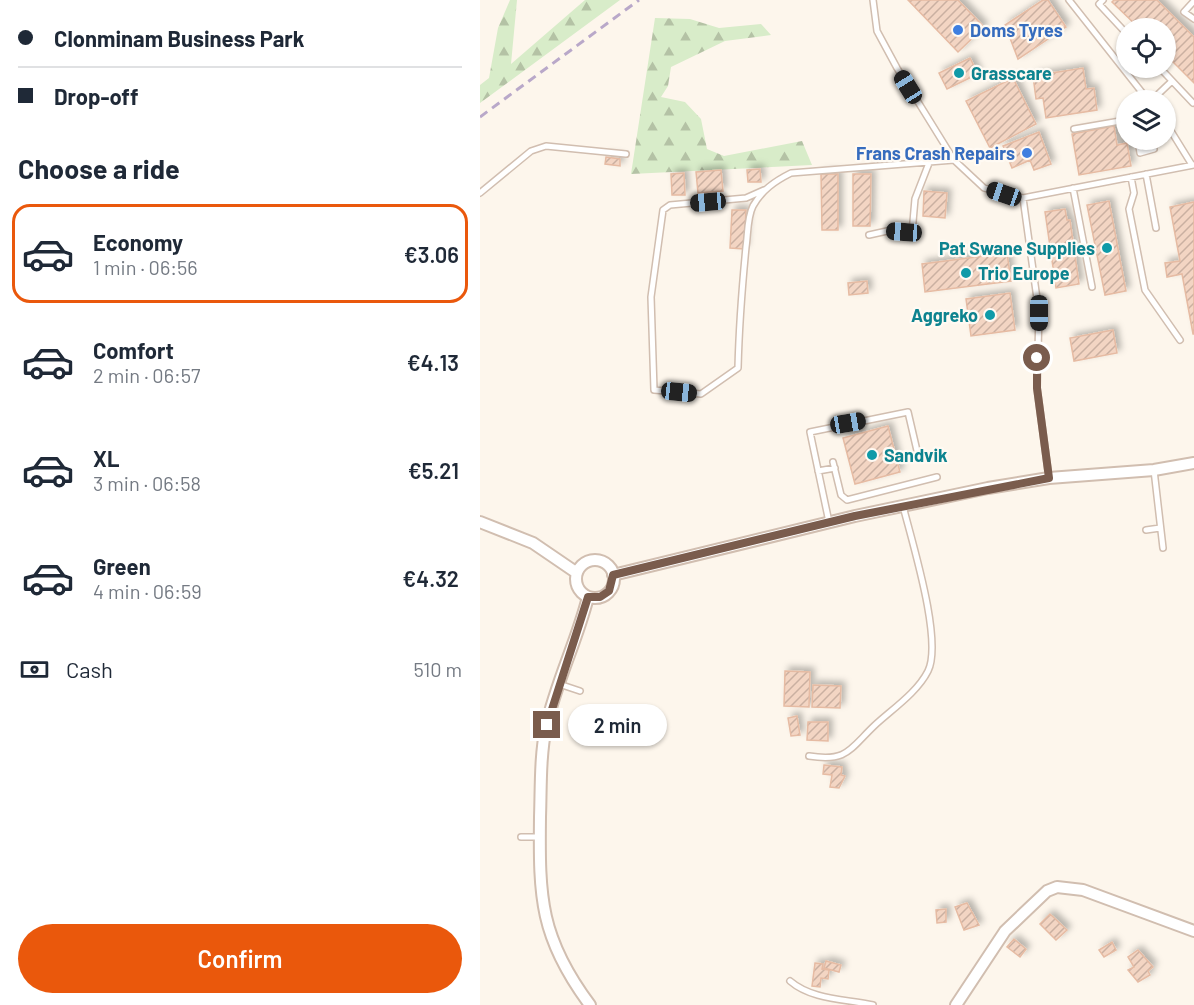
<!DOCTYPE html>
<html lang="en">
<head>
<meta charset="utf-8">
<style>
	body { margin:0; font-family:Barlow,sans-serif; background:#f6f6f7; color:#1f2937; height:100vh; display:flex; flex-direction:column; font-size:22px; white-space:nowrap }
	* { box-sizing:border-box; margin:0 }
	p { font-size:20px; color:#747a83 }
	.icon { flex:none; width:33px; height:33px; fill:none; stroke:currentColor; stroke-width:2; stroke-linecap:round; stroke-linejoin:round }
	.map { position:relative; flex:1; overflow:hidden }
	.sheet { display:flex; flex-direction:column; background:#fff; width:480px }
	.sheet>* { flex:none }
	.banner { display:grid; align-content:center; height:132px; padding:0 18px; background:#fff }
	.controls { position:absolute; left:636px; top:18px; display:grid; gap:12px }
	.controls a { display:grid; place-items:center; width:60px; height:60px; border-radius:50%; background:#fff; box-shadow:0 2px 4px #0004; font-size:30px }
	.end { position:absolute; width:27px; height:27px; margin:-14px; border:8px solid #7a5c4d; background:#fff; box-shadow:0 0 0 3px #fff }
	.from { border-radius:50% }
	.bubble { position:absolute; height:42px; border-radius:21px; background:#fff; box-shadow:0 2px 4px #0004; font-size:20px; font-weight:600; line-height:42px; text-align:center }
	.car { position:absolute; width:18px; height:36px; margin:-18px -9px; border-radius:8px; box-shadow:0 0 4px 2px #0007; background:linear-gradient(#222 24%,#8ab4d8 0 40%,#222 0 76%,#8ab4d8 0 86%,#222 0) }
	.banner b { display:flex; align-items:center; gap:21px; height:57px; font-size:22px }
	.banner b+b { border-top:2px solid #e0e1e3 }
	.banner i { width:15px; height:15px; background:#1f2937 }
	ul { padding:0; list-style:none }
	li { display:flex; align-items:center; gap:18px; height:99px; margin:0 12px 9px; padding:0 6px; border:3px solid transparent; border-radius:18px }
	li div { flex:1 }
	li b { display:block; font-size:22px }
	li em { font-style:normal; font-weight:600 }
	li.active { border-color:#ea580c }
	li>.icon { width:54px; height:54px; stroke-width:1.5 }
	h2 { padding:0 18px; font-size:27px; line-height:72px }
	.pay { display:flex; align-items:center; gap:15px; height:66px; padding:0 18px; font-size:22px }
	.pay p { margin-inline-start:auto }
	.action { display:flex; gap:12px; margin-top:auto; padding:12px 18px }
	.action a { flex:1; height:69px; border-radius:36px; background:#ea580c; color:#fff; font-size:24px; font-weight:600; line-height:69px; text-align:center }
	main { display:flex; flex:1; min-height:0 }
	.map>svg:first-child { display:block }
	.forest { fill:url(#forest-firs) }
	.building { fill:url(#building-hatch); stroke:#e6bba3; stroke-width:1.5; filter:url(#shadow) }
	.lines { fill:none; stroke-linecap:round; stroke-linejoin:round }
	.lane-casing { stroke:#d1beb0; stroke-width:8 }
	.street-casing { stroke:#d1beb0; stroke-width:14 }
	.lane { stroke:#fff; stroke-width:5 }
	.street { stroke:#fff; stroke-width:10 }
	.rail { stroke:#b9a8c9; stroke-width:3; stroke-dasharray:9 6; stroke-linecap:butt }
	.route { stroke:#7a5c4d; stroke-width:8 }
	.shop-dot { fill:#3f7fe0; stroke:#fffaf3; stroke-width:2 }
	.culture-dot { fill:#0f9aa8; stroke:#fffaf3; stroke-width:2 }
	.labels { text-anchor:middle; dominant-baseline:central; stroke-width:4.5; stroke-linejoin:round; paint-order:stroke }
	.shop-label { font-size:18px; font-weight:bold; fill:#366cbe; stroke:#fffaf3; text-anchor:start }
	.culture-label { font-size:18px; font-weight:bold; fill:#0d838f; stroke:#fffaf3; text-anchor:start }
</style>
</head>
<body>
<main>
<section class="sheet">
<div class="banner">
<b><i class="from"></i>Clonminam Business Park</b>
<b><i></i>Drop-off</b>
</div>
<h2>Choose a ride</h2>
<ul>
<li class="active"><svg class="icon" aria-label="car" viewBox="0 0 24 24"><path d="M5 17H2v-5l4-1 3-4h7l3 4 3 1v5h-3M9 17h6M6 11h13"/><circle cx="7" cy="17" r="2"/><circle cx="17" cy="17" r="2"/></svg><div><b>Economy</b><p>1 min · 06:56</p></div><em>€3.06</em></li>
<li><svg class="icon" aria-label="car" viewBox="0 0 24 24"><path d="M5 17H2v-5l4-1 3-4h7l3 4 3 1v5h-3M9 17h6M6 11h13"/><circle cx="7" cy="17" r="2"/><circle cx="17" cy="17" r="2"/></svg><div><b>Comfort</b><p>2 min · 06:57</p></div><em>€4.13</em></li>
<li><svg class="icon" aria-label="car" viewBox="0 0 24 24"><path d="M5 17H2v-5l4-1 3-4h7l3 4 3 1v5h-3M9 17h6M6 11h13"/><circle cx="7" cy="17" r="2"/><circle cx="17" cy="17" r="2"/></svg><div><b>XL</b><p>3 min · 06:58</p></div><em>€5.21</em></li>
<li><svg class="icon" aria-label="car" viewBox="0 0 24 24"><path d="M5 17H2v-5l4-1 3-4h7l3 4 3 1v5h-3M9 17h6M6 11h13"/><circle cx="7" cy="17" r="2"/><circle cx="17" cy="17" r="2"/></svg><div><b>Green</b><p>4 min · 06:59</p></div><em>€4.32</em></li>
</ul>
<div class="pay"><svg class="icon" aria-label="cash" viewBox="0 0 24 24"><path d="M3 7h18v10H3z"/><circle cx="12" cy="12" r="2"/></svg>Cash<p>510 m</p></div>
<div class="action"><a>Confirm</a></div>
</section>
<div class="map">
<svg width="714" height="1005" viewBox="0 0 714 1005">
	<defs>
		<pattern id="forest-firs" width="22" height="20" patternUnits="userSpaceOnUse" patternTransform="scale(1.5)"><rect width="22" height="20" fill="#d8ecc9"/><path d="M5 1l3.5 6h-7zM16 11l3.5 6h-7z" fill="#b4c2a5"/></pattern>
		<pattern id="building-hatch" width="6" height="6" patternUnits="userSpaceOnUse" patternTransform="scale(1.5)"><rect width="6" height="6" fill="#f3d5c3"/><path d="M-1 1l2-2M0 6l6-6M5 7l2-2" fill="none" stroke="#cab0a1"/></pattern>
		<filter id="shadow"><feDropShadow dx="4" dy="-4" stdDeviation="3" flood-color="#0004"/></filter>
	</defs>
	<rect width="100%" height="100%" fill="#fdf6ec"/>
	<path class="forest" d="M30 0H37L31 64 105 0H140L0 103V85L9 78 18 28Z
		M175 18 210 19 239 28 281 24 291 35 245 41 191 67 188 86 181 97 205 102 221 119 227 149 244 156 322 141 332 165 151 174Z"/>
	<path class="building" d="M428 0H478L504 27 478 52Z
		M563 0H568L586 27 538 59 525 25Z
		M634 0H677L714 37V83L686 55V28H659L632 2Z
		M490 58 498 74 467 89 459 73Z
		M603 68 606 89 614 88 617 110 566 118 563 98 556 99 553 76Z
		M533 78 556 124 510 148 486 101Z
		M634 126 637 145 647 143 651 166 599 175 592 134Z
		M559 132 571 164 554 170 550 160 532 168 523 146Z
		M126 157 140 159V166L125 164Z
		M280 169 281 182H268L267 170Z
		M241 170 243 191 218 193 216 172Z
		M204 173 205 195H192L191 174Z
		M341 174H358V230H342Z
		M373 174H391L390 226H373Z
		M444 191 467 193 465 218 443 216Z
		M629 201 646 291 625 295 607 205Z
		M714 202V334H713L702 274 687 277 685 263 700 261 690 207Z
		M585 209 587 220H590L599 284 576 288 565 212Z
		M252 210H266L264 249 250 248Z
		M527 253 531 281 445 292 442 264Z
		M387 281 388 293 369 295 368 283Z
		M530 293 535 330 491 336 486 299Z
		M633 330 637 353 594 361 590 338Z
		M408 426 420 472 375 484 363 438Z
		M305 671 330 672 329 707 304 706Z
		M333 685 361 686 360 708 332 707Z
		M317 716 320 735 311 736 308 718Z
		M328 722H348V741L327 740Z
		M344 765 362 767 361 775 365 776 359 788 350 787 352 775 343 774Z
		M487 903 499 925 484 930 475 907Z
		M466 909V922L457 923 456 910Z
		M570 914 587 930 576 940 560 924Z
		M534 939 546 949 540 957 527 947Z
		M632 942 636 950 624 957 619 950Z
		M658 950 673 967 668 971 670 975 658 982 648 970 654 967 648 957Z
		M346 961 361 965 359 972 344 968Z
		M335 963 343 964 342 969 349 970 348 979 341 978 340 987 332 986Z"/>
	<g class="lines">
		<defs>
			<path id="lane" d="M393 0 397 31 417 68 474 160 504 188 543 198 714 165
				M589 0 668 100
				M623 0 619 4 646 33
				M714 1 704 12 714 19
				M680 68 713 103
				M672 100 692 81
				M686 123 712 165
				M594 129 646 120
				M658 140 660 153 674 149 671 140
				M666 174 676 228
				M651 177 654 193 649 209 665 290 700 340
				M593 188 612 287
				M284 190 266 198 190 205 183 210 171 297 174 390 221 394 258 368C259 328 262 288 266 247 268 234 267 218 273 206 282 190 295 181 311 173L474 160
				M0 193 51 151 66 146 146 154
				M543 198 559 313 557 388 569 478
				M389 235 407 231 432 233 435 199 449 163
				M353 462 361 495 367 500 457 477
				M674 470 683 548
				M338 471 355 468
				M349 522 330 432 428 412 438 455
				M666 530 680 528
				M79 684 100 691
				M329 756C367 762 369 750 394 726 411 710 437 693 448 671 463 641 432 542 423 506
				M41 837H60
				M310 981C332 1000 366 999 393 1005"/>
			<path id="street" d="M0 522 53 543 97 573
				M96 579a19 19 0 1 1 38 0a19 19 0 1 1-38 0Z
				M133 575 375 516 508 488 569 478 674 470 714 463
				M108 597C97 641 76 682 66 727 60 756 61 787 60 817 59 898 60 938 110 1005
				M476 1005 525 931 567 891 577 887 603 890 714 931"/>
		</defs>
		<use href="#lane" class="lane-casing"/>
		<use href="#street" class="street-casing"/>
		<use href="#lane" class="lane"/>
		<use href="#street" class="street"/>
		<path class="rail" d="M0 117 159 0"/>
	</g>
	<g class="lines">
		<path class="route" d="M67 725 108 597H120L129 591 133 575 375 516 569 478 557 388V358"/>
	</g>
	<g class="shop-dot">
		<circle cx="478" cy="30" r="6"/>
		<circle cx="547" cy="153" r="6"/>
	</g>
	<g class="culture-dot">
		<circle cx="479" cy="73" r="6"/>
		<circle cx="627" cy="248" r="6"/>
		<circle cx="486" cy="273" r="6"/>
		<circle cx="510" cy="315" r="6"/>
		<circle cx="392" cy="455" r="6"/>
	</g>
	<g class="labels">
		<g class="shop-label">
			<text x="490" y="30">Doms Tyres</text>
			<text x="535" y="153" text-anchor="end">Frans Crash Repairs</text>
		</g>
		<g class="culture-label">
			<text x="491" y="73">Grasscare</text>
			<text x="615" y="248" text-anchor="end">Pat Swane Supplies</text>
			<text x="498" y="273">Trio Europe</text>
			<text x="498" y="315" text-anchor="end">Aggreko</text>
			<text x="404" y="455">Sandvik</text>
		</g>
	</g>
</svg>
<div class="controls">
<a><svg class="icon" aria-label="locate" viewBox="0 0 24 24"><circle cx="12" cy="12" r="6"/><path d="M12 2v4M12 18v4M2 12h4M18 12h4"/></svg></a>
<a><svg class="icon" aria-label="layers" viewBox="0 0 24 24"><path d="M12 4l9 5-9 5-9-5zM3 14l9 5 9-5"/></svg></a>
</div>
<i class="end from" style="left:557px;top:358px"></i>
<i class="end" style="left:67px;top:725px"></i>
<div class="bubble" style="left:88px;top:704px;width:99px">2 min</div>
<i class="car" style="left:428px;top:87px;rotate:328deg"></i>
<i class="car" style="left:524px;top:194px;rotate:289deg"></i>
<i class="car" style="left:228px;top:202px;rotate:265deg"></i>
<i class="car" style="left:424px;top:232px;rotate:274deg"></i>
<i class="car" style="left:559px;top:313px;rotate:180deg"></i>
<i class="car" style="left:199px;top:392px;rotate:96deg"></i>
<i class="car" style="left:368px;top:423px;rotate:80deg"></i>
</div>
</main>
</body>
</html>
